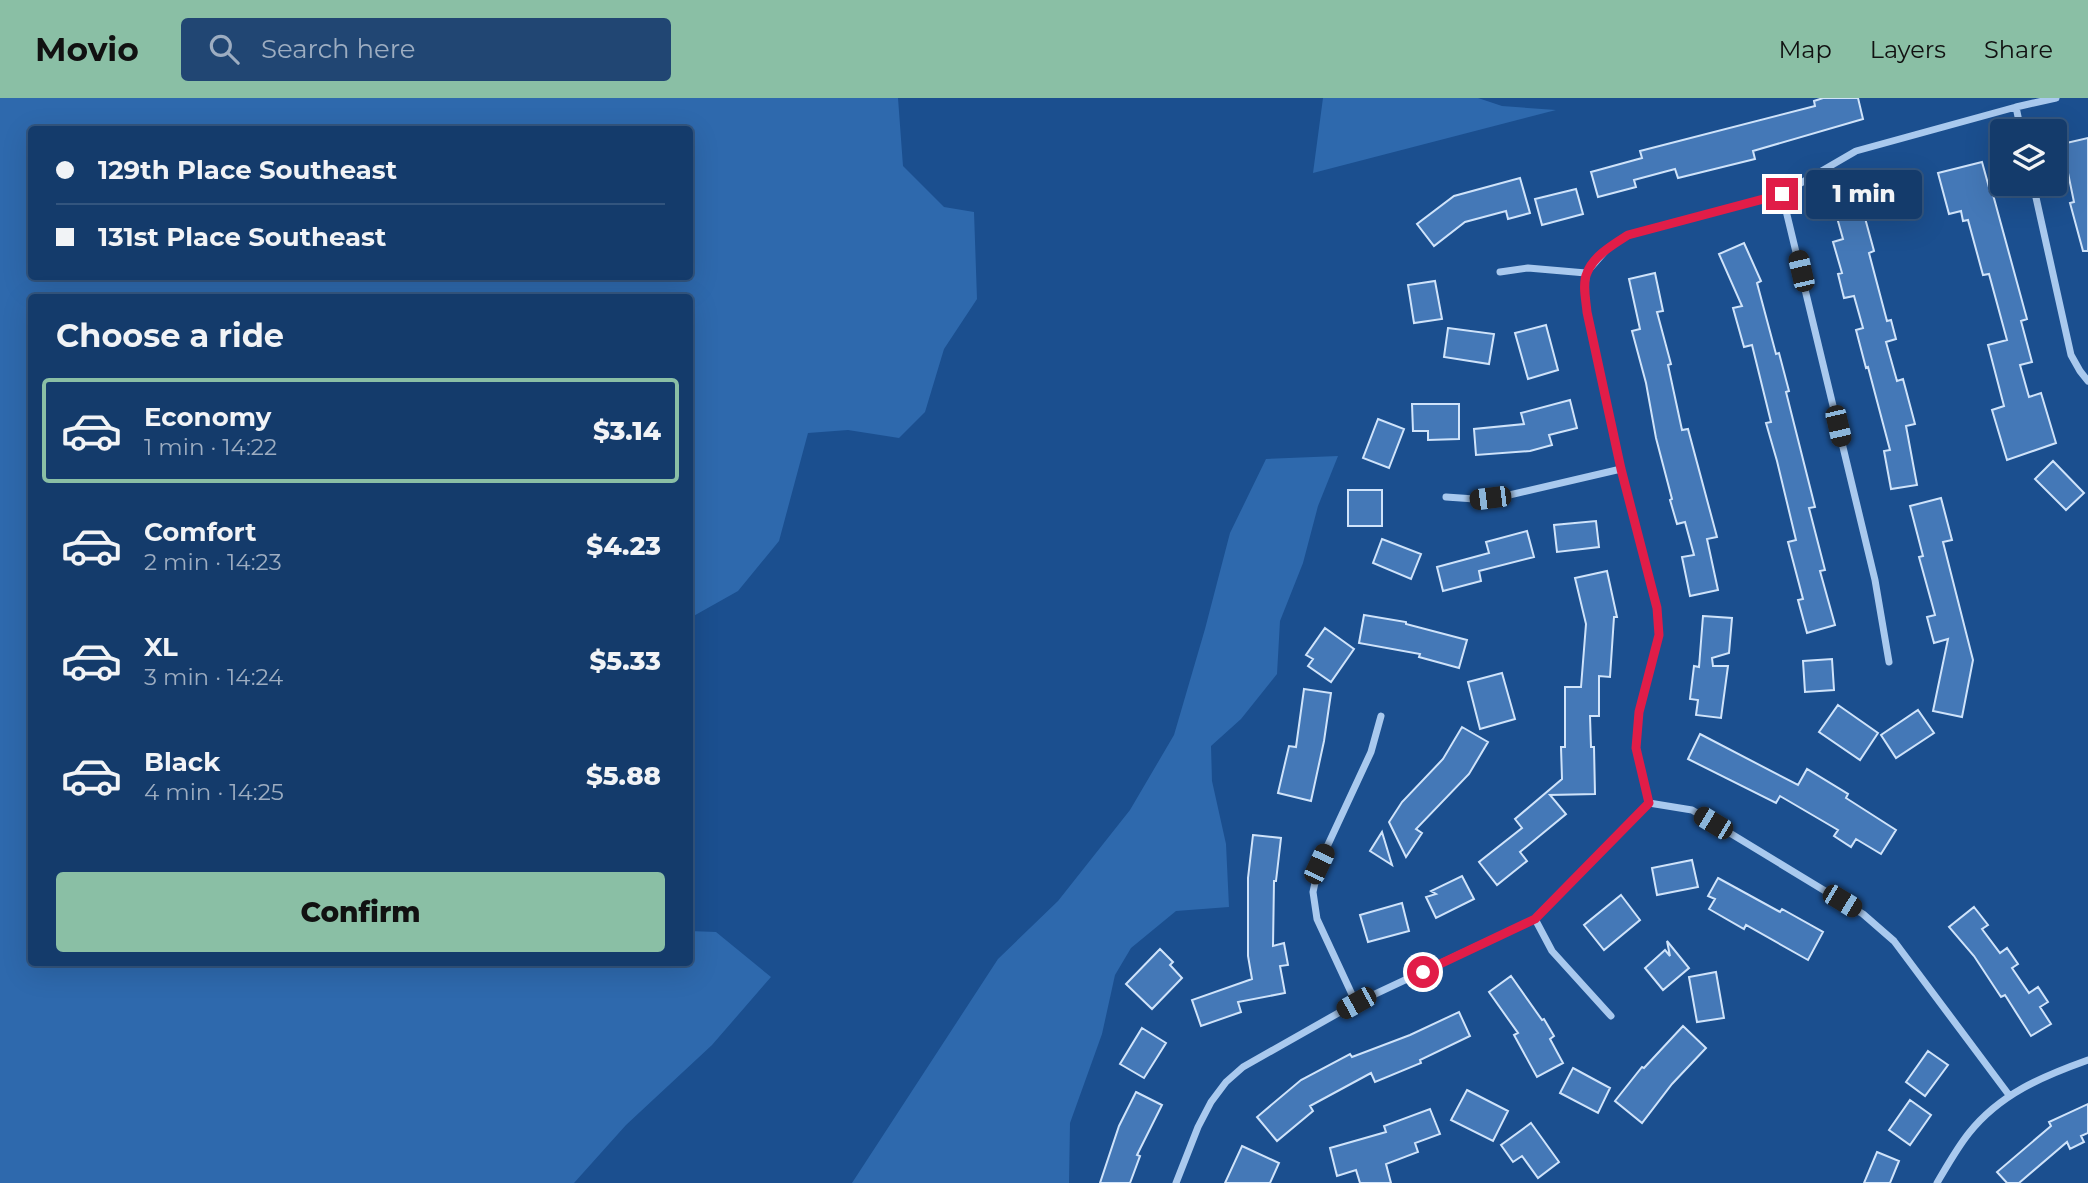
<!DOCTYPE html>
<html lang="en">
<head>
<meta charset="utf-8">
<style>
	body { margin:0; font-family:Montserrat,sans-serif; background:#214673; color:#f1f3f6; height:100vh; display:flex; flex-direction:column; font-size:26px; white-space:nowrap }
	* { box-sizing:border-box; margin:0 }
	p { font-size:23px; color:#9dadc1 }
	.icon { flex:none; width:38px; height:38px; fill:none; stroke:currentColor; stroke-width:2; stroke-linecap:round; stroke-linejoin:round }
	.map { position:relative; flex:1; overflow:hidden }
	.sheet { position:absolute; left:28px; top:196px; width:665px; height:672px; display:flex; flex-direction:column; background:#143b6b; border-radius:7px; box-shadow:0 7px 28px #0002,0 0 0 2px #33557e }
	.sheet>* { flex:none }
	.hud { position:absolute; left:28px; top:28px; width:665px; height:154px; border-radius:7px; box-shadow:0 7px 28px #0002,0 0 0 2px #33557e; display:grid; align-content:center; height:154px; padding:0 28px; background:#143b6b }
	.fabs { position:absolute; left:1990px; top:21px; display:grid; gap:14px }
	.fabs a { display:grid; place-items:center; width:77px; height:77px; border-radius:7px; background:#143b6b; box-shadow:0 7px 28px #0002,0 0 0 2px #33557e; font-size:35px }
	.end { position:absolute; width:32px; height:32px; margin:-16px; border:9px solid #e11d48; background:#fff; box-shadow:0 0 0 4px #fff }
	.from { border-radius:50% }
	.bubble { position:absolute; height:49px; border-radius:7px; background:#143b6b; box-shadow:0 7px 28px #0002,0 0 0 2px #33557e; font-size:23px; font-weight:800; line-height:49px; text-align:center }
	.car { position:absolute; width:21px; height:42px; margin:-21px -10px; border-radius:9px; box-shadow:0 0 5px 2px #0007; background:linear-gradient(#222 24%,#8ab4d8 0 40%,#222 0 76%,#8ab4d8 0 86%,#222 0) }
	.hud b { display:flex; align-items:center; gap:24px; height:66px; font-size:26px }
	.hud b+b { border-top:2px solid #33557e }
	.hud i { width:18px; height:18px; background:#f1f3f6 }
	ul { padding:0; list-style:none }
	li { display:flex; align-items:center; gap:21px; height:105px; margin:0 14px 10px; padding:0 14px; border:4px solid transparent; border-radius:7px }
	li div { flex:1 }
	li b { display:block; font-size:26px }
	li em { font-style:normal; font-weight:800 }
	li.current { border-color:#8abfa5 }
	li>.icon { width:63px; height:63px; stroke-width:1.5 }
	h2 { padding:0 28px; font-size:32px; line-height:84px }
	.action { display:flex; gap:14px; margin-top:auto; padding:14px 28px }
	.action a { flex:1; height:80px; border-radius:7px; background:#8abfa5; color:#111; font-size:28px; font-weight:800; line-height:80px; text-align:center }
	header { display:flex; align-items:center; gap:42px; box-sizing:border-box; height:98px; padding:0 35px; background:#8abfa5; color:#111 }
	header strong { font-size:33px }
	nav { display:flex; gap:38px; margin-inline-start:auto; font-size:24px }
	.search { width:490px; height:63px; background:#214673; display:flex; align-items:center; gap:18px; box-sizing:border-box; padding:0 24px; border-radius:7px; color:#9dadc1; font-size:26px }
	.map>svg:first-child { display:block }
	.green { fill:#2e69ad; fill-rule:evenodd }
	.building { fill:#4478b7; stroke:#cfe3fa; stroke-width:2 }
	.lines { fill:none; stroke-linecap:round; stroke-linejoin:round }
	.street { stroke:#a9c9ee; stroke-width:7 }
	.route { stroke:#e11d48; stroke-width:9 }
</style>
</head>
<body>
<header>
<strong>Movio</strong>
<div class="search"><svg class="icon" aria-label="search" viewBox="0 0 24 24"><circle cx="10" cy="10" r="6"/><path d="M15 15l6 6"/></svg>Search here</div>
<nav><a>Map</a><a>Layers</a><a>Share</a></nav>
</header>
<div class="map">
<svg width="2088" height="1085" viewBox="0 0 2088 1085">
	<rect width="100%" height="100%" fill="#1b4f8f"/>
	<path class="green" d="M0 0H898L903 68 944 109 974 114 977 201 944 251 925 314 899 340 848 332 808 335 779 443 738 493 690 520V200H32V864H690V833L716 834 771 879 712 947 626 1027 574 1085H0ZM32 32H690V178H32Z
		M1323 0H1478L1502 8 1556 12 1313 75Z
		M1338 358 1318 408 1303 465 1280 523 1277 576 1241 621 1211 648 1212 683 1226 746 1229 809 1176 813 1131 850 1115 877 1102 936 1070 1025 1069 1085H852L998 861 1058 803 1130 712 1174 637 1205 531 1230 435 1266 361Z"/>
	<path class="building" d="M1823 0H1858L1863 21 1753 53 1755 61 1678 80 1675 71 1634 82 1636 89 1598 99 1591 74 1642 60 1640 53 1815 8 1814 3Z
		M2088 40V153H2083L2070 105 2074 104 2062 46Z
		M1982 64 1990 93H1992L2027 221 2021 223 2032 264 2020 267 2029 299 2041 295 2056 345 2007 362 1992 312 2004 308 1988 247 2007 242 1989 176 1983 177 1968 122 1963 123 1961 113 1949 116 1938 75Z
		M1520 80 1530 115 1508 121 1506 113 1465 124 1434 148 1417 126 1454 98Z
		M1576 91 1583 116 1542 127 1535 101Z
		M1862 109 1874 153 1869 155 1887 223 1891 222 1896 241 1886 244 1897 283 1903 281 1915 326 1906 328 1917 387 1891 391 1884 353 1890 352 1868 269 1866 270 1856 232 1863 230 1854 198 1844 200 1838 176 1842 175 1833 144 1843 141 1836 116Z
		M1744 145 1761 183 1757 185 1776 256 1779 255 1789 293 1786 294 1815 409 1809 410 1825 472 1820 473 1835 527 1807 535 1798 502 1803 501 1788 444 1796 442 1777 363 1766 325 1771 324 1752 247 1744 249 1733 210 1742 208 1719 156Z
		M1655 175 1663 213 1657 214 1671 266 1668 267 1682 332 1688 331 1717 439 1707 441 1718 492 1690 498 1682 459 1694 457 1685 424 1677 426 1670 402 1672 401 1656 340 1646 285 1632 233 1640 231 1629 181Z
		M1435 183 1442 221 1414 225 1408 187Z
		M1546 227 1558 272 1528 281 1515 235Z
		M1448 230 1494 236 1489 266 1444 259Z
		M1570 302 1577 330 1549 337 1552 347 1530 353 1476 357 1474 331 1524 326 1521 315Z
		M1412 306H1459V341L1428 342V333H1413Z
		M1378 321 1404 331 1389 370 1363 360Z
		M2053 363 2084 395 2066 412 2035 381Z
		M1348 392H1382V428H1348Z
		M1941 400 1952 442 1943 444 1973 562 1962 619 1933 613 1948 541 1934 545 1927 519 1935 517 1919 459 1923 458 1910 408Z
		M1596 423 1599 449 1557 454 1554 427Z
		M1527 433 1534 459 1479 473 1481 483 1443 493 1437 469 1489 455 1486 444Z
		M1382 441 1421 456 1411 481 1373 465Z
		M1607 473 1617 519H1614L1610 579 1599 578V618H1590L1591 649H1594L1595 696 1550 697 1566 716 1520 754 1527 763 1497 787 1479 764 1522 730 1515 721 1562 681 1561 649H1565V589H1581L1586 526 1575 480Z
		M1364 517 1406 524V526L1467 542 1459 570 1419 559 1420 556 1359 545Z
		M1703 518 1732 520 1729 555 1712 560 1713 568H1728L1721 620 1696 617 1698 602 1690 601 1694 568 1699 569Z
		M1325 530 1354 551 1331 584 1308 568 1313 561 1306 557Z
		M1832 561 1834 592 1805 594 1803 563Z
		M1502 575 1515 621 1480 631 1468 584Z
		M1304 591 1331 595 1324 643 1311 703 1278 695 1289 648 1296 649Z
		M1838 607 1878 635 1860 662 1819 634Z
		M1918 612 1934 635 1896 660 1881 637Z
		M1462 629 1488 644 1469 676 1416 731 1422 735 1406 759 1389 724 1402 704 1443 661Z
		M1700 636 1798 687 1807 671 1848 696 1846 700 1896 732 1881 756 1856 741 1851 749 1834 738 1838 732 1780 698 1776 705 1688 661Z
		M1382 734 1392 767 1370 753Z
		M1253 737 1281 740 1276 783H1274L1273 848 1284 845 1288 867 1280 868 1285 895 1238 904 1241 914 1201 928 1192 902 1252 881 1248 858V780Z
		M1692 762 1698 789 1657 797 1652 770Z
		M1462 778 1474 801 1436 820 1426 799 1436 796 1431 793Z
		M1718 780 1780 814 1782 811 1823 834 1808 862 1746 827 1744 831 1709 811 1715 801 1708 798Z
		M1621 797 1640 822 1604 852 1584 827Z
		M1402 805 1409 833 1368 844 1360 817Z
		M1974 809 1988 827 1982 831 2000 855 2007 850 2018 866 2012 870 2029 895 2038 889 2048 904 2040 909 2051 926 2031 938 2005 897 2001 899 1974 858 1949 829Z
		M1667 843 1689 870 1663 892 1645 870 1665 852 1670 858Z
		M1160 851 1173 864 1170 867 1182 880 1152 911 1126 886Z
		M1716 874 1724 920 1697 924 1689 879Z
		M1511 878 1542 922 1544 921 1554 938 1550 941 1563 965 1537 979 1514 937 1518 935 1489 894Z
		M1459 914 1470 938 1420 962 1421 965 1375 984 1371 975 1310 1008 1313 1013 1277 1043 1257 1019 1301 982 1350 956 1352 959 1410 937Z
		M1683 928 1706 950 1672 986 1642 1025 1615 1003 1642 969 1644 970Z
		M1142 930 1166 945 1144 980 1120 966Z
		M1928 953 1948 967 1925 998 1906 984Z
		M1573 970 1610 990 1598 1015 1560 995Z
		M1467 992 1508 1013 1493 1043 1451 1022Z
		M1136 994 1162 1007 1137 1057 1140 1058 1130 1085H1100L1119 1028Z
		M1910 1002 1931 1017 1910 1047 1889 1032Z
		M2088 1006V1035L2081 1038 2084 1044 2070 1051 2067 1044 2019 1085H2007L1997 1074 2051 1028 2049 1024Z
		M1430 1011 1440 1036 1415 1045 1418 1054 1386 1066 1391 1085H1360L1356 1072 1337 1078 1330 1050 1386 1034 1384 1028Z
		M1531 1025 1559 1064 1538 1080 1522 1058 1513 1064 1501 1047Z
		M1242 1048 1279 1065 1270 1085H1225Z
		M1877 1054 1899 1063 1890 1085H1864Z"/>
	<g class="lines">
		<path class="street" d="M2016 9 2021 33
			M2033 86 2071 257 2080 273 2088 283
			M1782 96 1875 482 1889 564
			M1500 174 1528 170 1586 175
			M1586 175 1585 193 1587 214 1621 371 1657 510 1659 537 1639 614 1636 650 1649 705
			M1586 175 1608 150 1628 137 1782 96 1856 53 2016 9 2056 0
			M1446 399 1475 401 1505 398 1621 371
			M1649 705 1692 712 1863 816 1894 843 2009 997
			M1535 821 1552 853 1611 918
			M1356 905 1317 821 1313 794 1319 766 1371 654 1381 618
			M1176 1085 1198 1029 1211 1004 1226 984 1243 969 1356 905 1535 821 1649 705
			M1937 1085C1947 1068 1957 1050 1969 1035 2000 996 2043 978 2088 962"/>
	</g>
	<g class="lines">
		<path class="route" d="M1423 874 1535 821 1649 705 1636 650 1639 614 1659 537 1657 510 1621 371 1587 214C1586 202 1582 186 1587 175 1593 158 1614 146 1628 137L1782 96"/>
	</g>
</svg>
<div class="fabs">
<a><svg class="icon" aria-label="layers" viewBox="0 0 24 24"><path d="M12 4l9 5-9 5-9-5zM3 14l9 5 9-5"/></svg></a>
</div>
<i class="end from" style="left:1423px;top:874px"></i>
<i class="end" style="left:1782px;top:96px"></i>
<div class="bubble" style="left:1806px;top:72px;width:116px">1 min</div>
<i class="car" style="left:1801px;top:173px;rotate:347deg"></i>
<i class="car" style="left:1838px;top:328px;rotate:167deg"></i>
<i class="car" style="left:1490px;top:400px;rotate:263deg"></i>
<i class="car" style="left:1713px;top:725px;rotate:301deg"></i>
<i class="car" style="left:1319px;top:766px;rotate:25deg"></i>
<i class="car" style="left:1842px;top:803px;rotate:121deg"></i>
<i class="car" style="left:1356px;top:905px;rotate:241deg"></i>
<div class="hud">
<b><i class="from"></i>129th Place Southeast</b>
<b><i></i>131st Place Southeast</b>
</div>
<section class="sheet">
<h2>Choose a ride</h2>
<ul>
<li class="current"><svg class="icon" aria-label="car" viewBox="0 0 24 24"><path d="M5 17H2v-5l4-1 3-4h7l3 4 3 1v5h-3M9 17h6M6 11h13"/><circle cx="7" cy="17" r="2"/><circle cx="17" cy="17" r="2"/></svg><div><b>Economy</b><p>1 min · 14:22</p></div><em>$3.14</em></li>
<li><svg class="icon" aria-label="car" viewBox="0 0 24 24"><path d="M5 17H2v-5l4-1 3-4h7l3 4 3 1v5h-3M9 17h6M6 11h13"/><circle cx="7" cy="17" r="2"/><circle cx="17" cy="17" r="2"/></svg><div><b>Comfort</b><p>2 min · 14:23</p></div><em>$4.23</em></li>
<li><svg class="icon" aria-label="car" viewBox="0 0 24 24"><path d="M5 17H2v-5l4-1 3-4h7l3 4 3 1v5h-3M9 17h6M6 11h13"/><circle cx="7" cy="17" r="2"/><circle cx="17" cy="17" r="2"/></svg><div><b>XL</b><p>3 min · 14:24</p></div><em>$5.33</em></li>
<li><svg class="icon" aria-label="car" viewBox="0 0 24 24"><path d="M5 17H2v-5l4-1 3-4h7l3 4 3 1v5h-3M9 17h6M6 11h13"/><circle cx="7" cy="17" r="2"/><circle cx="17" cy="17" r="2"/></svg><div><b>Black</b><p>4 min · 14:25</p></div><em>$5.88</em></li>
</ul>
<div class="action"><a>Confirm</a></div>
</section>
</div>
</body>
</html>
